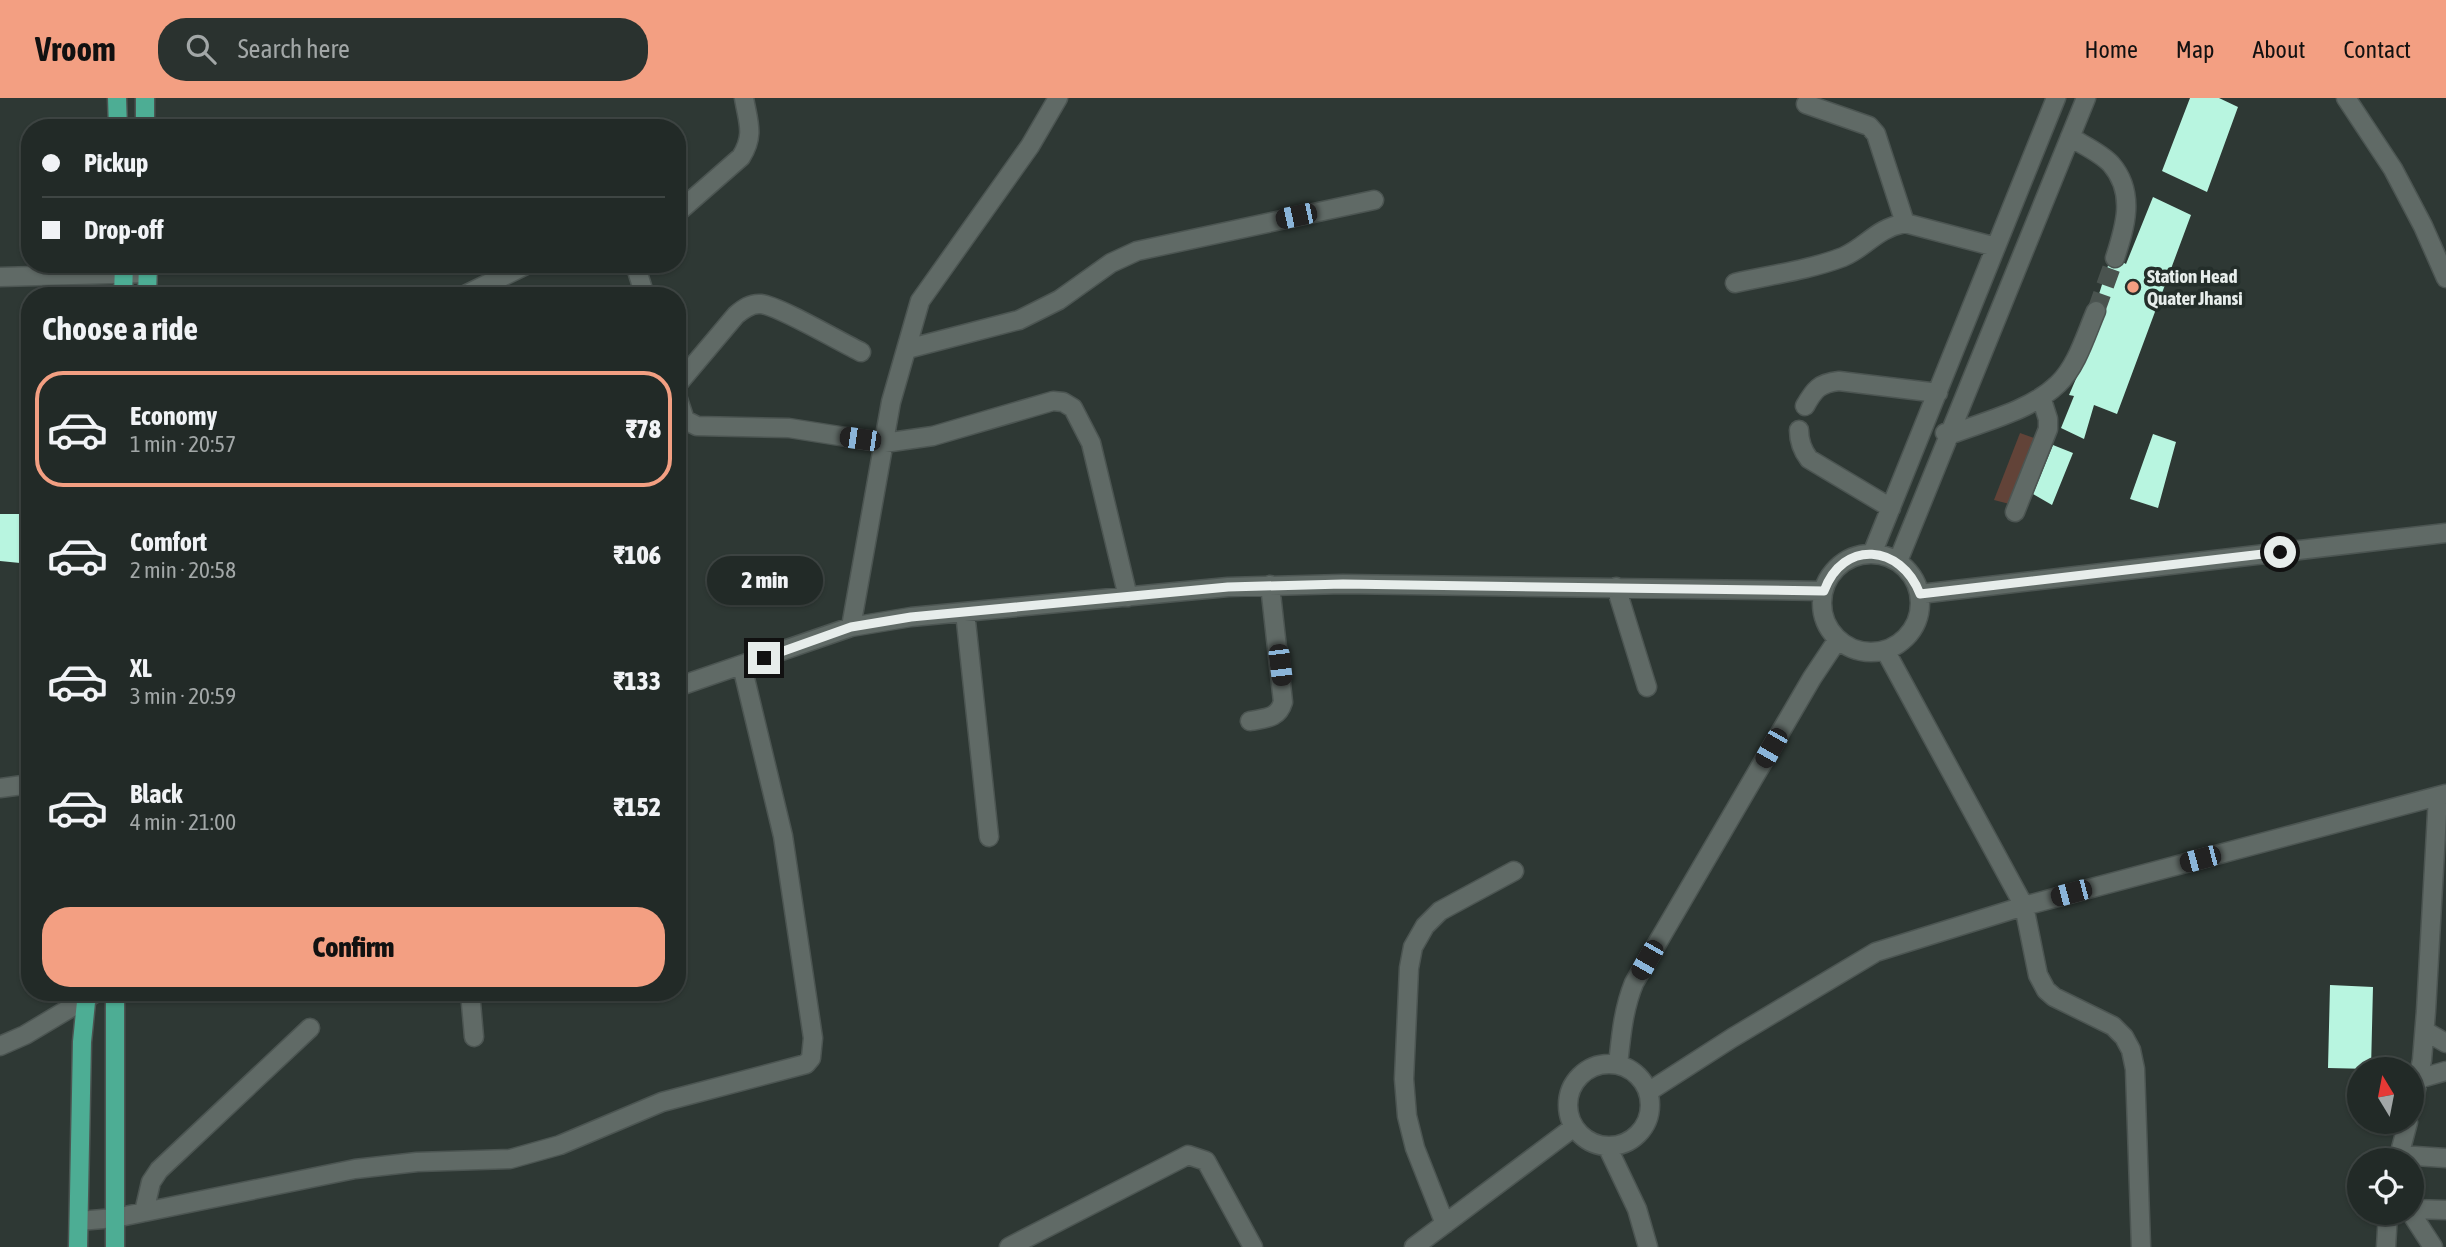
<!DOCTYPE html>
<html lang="en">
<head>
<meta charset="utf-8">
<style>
	body { margin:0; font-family:"Asap Condensed",sans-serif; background:#2a322f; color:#f1f3f6; height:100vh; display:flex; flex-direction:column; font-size:26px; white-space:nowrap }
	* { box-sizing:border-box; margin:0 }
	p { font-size:23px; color:#a2a7a7 }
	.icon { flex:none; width:38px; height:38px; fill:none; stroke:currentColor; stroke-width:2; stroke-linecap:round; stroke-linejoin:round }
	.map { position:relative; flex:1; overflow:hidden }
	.details { position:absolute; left:21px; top:189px; width:665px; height:714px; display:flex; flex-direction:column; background:#222a27; border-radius:28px; box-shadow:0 2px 5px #0004,0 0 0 2px #3f4644 }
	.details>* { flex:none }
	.top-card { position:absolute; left:21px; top:21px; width:665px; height:154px; border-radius:28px; box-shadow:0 2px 5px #0004,0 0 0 2px #3f4644; display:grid; align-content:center; height:154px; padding:0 21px; background:#222a27 }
	.needle { width:46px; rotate:350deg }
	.buttons { position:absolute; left:2347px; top:959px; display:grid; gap:14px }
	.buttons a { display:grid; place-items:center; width:77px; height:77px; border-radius:50%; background:#222a27; box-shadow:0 2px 5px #0004,0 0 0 2px #3f4644; font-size:35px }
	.end { position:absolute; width:32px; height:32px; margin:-16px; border:9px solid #e7edeb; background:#111; box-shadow:0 0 0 4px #111 }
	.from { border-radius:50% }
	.bubble { position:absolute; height:49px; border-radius:24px; background:#222a27; box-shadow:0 2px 5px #0004,0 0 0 2px #3f4644; font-size:23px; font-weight:800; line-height:49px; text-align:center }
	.car { position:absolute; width:21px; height:42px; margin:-21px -10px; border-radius:9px; box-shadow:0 0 5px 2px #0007; background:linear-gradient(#222 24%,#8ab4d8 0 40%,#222 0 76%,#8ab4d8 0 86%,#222 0) }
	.top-card b { display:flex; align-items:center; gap:24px; height:66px; font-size:26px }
	.top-card b+b { border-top:2px solid #3f4644 }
	.top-card i { width:18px; height:18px; background:#f1f3f6 }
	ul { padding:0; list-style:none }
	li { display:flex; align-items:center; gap:21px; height:116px; margin:0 14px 10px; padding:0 7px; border:4px solid transparent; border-radius:28px }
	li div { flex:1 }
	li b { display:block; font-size:26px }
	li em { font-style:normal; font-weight:800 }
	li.on { border-color:#f39f82 }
	li>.icon { width:63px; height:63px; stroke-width:1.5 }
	h2 { padding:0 21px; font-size:32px; line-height:84px }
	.primary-button { display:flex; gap:14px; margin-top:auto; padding:14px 21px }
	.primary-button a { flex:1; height:80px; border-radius:28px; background:#f39f82; color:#111; font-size:28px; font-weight:800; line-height:80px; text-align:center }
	header { display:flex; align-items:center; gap:42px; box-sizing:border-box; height:98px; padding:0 35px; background:#f39f82; color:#111 }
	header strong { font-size:33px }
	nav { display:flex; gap:38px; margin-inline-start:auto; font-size:24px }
	.search { width:490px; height:63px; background:#2a322f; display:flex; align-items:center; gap:18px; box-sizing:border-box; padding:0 24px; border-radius:28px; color:#a2a7a7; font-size:26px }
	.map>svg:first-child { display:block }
	.green { fill:#624338 }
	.building { fill:#b8f5e0 }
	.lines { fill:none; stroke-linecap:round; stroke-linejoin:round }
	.minor-tunnel { stroke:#4a534f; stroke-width:18; stroke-dasharray:18 9; stroke-linecap:butt }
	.minor-casing { stroke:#4c5552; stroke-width:21 }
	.major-casing { stroke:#4c5552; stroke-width:21 }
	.minor { stroke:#606a66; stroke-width:18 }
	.major { stroke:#4dad94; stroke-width:18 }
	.route { stroke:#e7edeb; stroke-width:9 }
	.poi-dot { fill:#f39f82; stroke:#242e2a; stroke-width:2.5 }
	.labels { text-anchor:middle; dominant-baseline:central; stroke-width:7; stroke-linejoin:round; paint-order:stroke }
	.poi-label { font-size:19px; font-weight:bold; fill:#e7edeb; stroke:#242e2a; text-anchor:start }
</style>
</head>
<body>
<header>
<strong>Vroom</strong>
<div class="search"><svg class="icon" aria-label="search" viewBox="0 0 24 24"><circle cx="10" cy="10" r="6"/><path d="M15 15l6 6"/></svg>Search here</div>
<nav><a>Home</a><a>Map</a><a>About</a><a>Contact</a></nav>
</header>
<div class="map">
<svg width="2446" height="1149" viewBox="0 0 2446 1149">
	<rect width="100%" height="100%" fill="#2e3834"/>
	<path class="green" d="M2020 335 2045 344 2021 409 1994 402Z"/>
	<path class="building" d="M2190 0H2219L2238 9 2207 94 2162 73Z
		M2153 99 2191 117 2117 316 2094 307 2084 341 2061 330 2074 298 2069 297 2105 214 2094 212 2111 158 2126 166Z
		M2153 336 2176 344 2158 410 2130 401Z
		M2053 347 2073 355 2052 407 2033 396Z
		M0 416H30V466L0 463Z
		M2330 887 2373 889 2371 971 2328 970Z"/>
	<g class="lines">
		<path class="minor-tunnel" d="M2096 213 2115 160"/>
		<defs>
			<path id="minor" d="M2346 0 2393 71 2423 128 2446 180
				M1806 6 1869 28 1876 36 1905 125
				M2070 39C2083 47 2101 55 2111 66 2136 95 2125 129 2115 160
				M677 115 741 59C755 37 748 24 744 0
				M635 166 645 198
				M0 179 148 175
				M1735 185C1770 177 1809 172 1843 159 1868 148 1875 131 1905 125L1996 149
				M463 198 528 166
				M907 251 1019 222 1059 202 1111 165 1137 153 1374 102
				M677 287 736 217C743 211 751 205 761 206 779 208 840 244 861 254
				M677 298 685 322 697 328 789 330 884 345 933 338 1053 303 1063 304 1073 310 1091 345 1128 499
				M1805 308C1814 292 1819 285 1839 283L1938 295
				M1799 332C1799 344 1802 352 1809 361L1891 410
				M1945 335 1949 337C1985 323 2030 313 2058 286 2077 268 2086 236 2096 213
				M2015 414 2048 331V321L2041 299
				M1872 456 2056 0
				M1822 505a49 49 0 1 1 98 0a49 49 0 1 1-98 0Z
				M1898 463 2086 0
				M1616 489 1647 589
				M1920 496 2446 435
				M965 514 989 739
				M851 529 891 304 920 203 1030 48 1058 0
				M1885 552 2024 808 2038 877 2046 892 2054 899 2113 928 2124 939 2131 952 2135 971 2141 1149
				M677 589 851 529 911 519 1228 489 1343 486 1823 493
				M1250 623C1265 620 1278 621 1283 604L1270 487
				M0 690 30 686
				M470 894 474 939
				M2425 933 2446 945
				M0 948 25 937 97 894
				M1568 1007a41 41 0 1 1 82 0a41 41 0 1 1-82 0Z
				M1618 967C1621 939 1623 912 1634 885L1812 580 1838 541
				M2418 981 2446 973
				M1648 994 1732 940 1876 854 2024 808 2446 696
				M2412 1011 2422 962 2426 913 2438 698
				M1607 1048 1637 1111 1648 1149
				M2400 1057 2446 1060
				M2398 1062 2408 1024
				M2412 1111 2446 1112
				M144 1114 151 1084 159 1072 310 930
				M2411 1115 2433 1149
				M79 1123 115 1120 355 1071 417 1064 510 1061 560 1047 662 1004 806 966 811 960 813 940 783 738 742 568
				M1445 1126 1415 1050 1407 1018 1404 981 1409 870 1413 849 1425 828 1440 813 1514 773
				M1009 1149 1188 1057 1206 1063 1253 1149
				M1414 1149 1574 1029
				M2386 1149 2388 1115"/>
			<path id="major" d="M117 0 118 30
				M145 0V30
				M123 198 124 166
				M147 198 148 166
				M115 894V1149
				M78 1149 82 944 87 894"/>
		</defs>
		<use href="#minor" class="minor-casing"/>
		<use href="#major" class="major-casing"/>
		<use href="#minor" class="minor"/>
		<use href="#major" class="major"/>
	</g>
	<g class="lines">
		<path class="route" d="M764 560 851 529 911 519 1228 489 1343 486 1824 493C1843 441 1901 446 1920 496L2280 454"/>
	</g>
	<circle class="poi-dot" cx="2133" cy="189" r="7"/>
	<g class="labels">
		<g class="poi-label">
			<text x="2147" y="178">Station Head<tspan x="2147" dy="22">Quater Jhansi</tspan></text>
		</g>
	</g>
</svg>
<div class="buttons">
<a><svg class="needle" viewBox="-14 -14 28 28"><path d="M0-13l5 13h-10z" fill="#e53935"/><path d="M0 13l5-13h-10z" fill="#a2a7a7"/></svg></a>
<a><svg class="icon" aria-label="locate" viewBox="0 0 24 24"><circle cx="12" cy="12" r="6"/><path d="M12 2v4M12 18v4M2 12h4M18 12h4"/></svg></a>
</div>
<i class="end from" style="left:2280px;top:454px"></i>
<i class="end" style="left:764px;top:560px"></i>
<div class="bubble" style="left:707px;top:458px;width:116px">2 min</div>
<i class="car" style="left:1296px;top:118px;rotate:258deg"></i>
<i class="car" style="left:860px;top:341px;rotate:278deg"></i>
<i class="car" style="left:1280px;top:567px;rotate:173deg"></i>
<i class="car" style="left:1771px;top:650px;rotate:210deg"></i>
<i class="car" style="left:2200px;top:761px;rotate:255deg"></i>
<i class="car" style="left:2071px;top:795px;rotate:255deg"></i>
<i class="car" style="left:1647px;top:862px;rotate:210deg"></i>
<div class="top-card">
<b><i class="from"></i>Pickup</b>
<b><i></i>Drop-off</b>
</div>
<section class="details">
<h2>Choose a ride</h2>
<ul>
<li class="on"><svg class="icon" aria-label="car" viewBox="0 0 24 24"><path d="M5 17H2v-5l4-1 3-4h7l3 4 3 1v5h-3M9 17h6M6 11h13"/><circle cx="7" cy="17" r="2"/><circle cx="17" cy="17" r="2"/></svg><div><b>Economy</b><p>1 min · 20:57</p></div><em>₹78</em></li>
<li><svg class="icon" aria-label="car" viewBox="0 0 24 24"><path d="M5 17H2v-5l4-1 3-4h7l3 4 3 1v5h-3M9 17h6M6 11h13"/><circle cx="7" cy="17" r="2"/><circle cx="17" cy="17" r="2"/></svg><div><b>Comfort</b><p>2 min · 20:58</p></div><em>₹106</em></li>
<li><svg class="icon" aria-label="car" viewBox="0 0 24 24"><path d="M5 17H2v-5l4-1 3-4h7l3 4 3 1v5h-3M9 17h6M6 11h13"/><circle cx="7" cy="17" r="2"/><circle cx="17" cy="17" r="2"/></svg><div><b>XL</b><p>3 min · 20:59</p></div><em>₹133</em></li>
<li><svg class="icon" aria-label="car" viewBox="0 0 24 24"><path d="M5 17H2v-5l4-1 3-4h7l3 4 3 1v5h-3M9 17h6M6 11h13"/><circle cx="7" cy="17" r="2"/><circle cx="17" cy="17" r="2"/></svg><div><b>Black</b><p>4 min · 21:00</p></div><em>₹152</em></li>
</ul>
<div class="primary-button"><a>Confirm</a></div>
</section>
</div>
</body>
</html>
